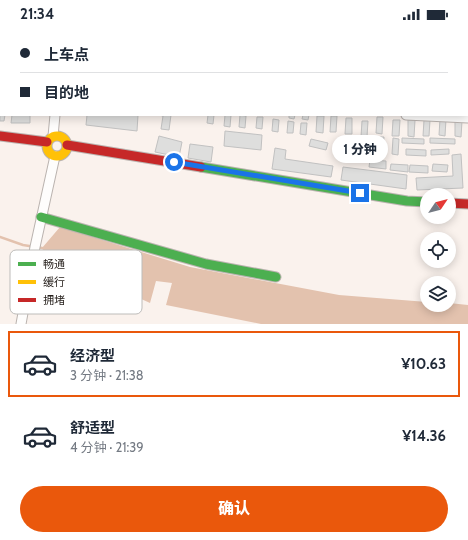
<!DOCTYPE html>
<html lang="zh">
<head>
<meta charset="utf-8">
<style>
	body { margin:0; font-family:Cabin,"Noto Sans SC",sans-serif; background:#f6f6f7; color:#1f2937; height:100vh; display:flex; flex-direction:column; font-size:15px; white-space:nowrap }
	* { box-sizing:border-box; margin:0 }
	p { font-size:13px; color:#747a83 }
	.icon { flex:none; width:22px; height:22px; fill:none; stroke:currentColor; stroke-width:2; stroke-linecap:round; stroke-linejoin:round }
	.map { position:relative; height:296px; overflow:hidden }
	.panel { display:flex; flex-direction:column; background:#fff; flex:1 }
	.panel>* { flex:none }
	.hud { position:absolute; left:0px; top:0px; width:468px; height:88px; box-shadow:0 2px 10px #0003; display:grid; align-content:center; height:88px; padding:0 20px; background:#fff }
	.needle { width:26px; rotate:55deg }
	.fabs { position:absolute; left:420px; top:160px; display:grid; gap:8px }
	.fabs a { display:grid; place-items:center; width:36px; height:36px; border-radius:50%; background:#fff; box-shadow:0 2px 10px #0003; font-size:20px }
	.end { position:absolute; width:18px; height:18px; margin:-9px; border:5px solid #1a73e8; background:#fff; box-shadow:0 0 0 2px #fff }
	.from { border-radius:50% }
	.bubble { position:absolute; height:28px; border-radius:14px; background:#fff; box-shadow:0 2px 10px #0003; font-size:13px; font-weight:800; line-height:28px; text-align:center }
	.hud b { display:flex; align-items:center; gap:14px; height:38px; font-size:15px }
	.hud b+b { border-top:1px solid #e0e1e3 }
	.hud i { width:10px; height:10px; background:#1f2937 }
	ul { padding:7px 0 0; list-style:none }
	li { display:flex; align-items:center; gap:12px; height:66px; margin:0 8px 6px; padding:0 12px; border:2px solid transparent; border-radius:0px }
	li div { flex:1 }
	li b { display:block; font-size:15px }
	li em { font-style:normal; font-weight:800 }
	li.current { border-color:#ea580c }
	li>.icon { width:36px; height:36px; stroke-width:1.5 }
	.button { display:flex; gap:8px; margin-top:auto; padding:8px 20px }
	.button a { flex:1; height:46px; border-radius:24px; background:#ea580c; color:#fff; font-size:16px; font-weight:800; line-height:46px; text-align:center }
	.status { display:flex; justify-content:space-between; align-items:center; height:28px; padding:0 20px; background:#fff; direction:ltr }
	.status svg { height:11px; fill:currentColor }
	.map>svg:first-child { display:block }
	.water { fill:#e3c2ae }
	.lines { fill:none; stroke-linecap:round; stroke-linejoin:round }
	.stream { stroke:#e3c2ae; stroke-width:2.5 }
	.building { fill:#dededd; stroke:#c1c1c1 }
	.street-casing { stroke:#bab3af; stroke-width:11 }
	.fast-casing { stroke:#bab3af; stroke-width:11 }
	.slow-casing { stroke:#bab3af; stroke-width:11 }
	.jam-casing { stroke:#bab3af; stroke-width:11 }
	.street { stroke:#fefdfc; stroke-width:9 }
	.fast { stroke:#4caf50; stroke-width:9 }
	.slow { stroke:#ffc107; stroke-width:9 }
	.jam { stroke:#c62828; stroke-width:9 }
	.route { stroke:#1a73e8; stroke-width:5 }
	.key { fill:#fff; stroke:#bdbcba; stroke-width:1 }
	.key-label { font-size:11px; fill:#241e1a }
</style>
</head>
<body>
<div class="status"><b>21:34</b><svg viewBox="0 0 49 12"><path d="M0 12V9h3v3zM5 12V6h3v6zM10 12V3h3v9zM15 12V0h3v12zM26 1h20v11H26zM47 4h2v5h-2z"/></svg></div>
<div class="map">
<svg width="468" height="296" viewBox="0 0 468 296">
	<rect width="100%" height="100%" fill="#faf2ed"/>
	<path class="water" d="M60 199 190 239 339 267 427 274V277H449V275L468 277V296H261L166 277 172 255 156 253 150 275 45 227 42 220Z"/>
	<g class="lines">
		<path class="stream" d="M0 209 23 217 42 220"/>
	</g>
	<path class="building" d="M0 0H2L0 29Z
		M0 67 1 87H5L4 93H0Z
		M12 87H30V95H11Z
		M87 87H138L137 103 86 97Z
		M159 87H171L169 102 161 101 163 88Z
		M208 87H214L213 96 207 95Z
		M225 87H231L230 99 224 98Z
		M240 87 246 88 245 100 239 99Z
		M289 87H295L294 91 289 90Z
		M303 87H309L308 92 302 91Z
		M317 88H324L323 105 316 104Z
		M331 88H337L336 104H330Z
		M257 89H263L262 101 256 100Z
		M377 89H383L382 106 376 105Z
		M346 90H352V106H345Z
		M273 91 279 92 278 104 272 103Z
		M440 91H446L445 108 439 107Z
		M393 92H400L399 108H392Z
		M408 92H415L414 109 408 108Z
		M424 92H430L429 108H423Z
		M455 92 462 93 461 109 455 108Z
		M288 93 294 94 293 105H287Z
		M362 93H368L367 109H361Z
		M301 95H307L306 107 300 106Z
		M225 103 262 107 261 122 224 118Z
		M159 108 182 114 179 129 155 124Z
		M344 109H351L350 126 344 125Z
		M377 109H384L383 125H376Z
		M393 110 399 111 398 127 392 126Z
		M402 110 424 111V116L402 115Z
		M430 110 455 111V116L430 115Z
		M311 111 328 115 326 122 309 118Z
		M190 116 213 119 211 134 188 130Z
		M360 118H366L365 134H359Z
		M275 120 286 122 285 131 333 138 331 149 272 141Z
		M406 121 426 122V128L406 127Z
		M449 121V126L431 127V122Z
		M461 126 463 160 417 162 416 150 453 148 452 127Z
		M370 132 386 133V141L369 139Z
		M391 136 408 137V144L390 142Z
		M433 136 448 137 447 144 432 143Z
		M410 137 428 138V145L409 144Z
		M343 139 407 147 406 161 341 152Z"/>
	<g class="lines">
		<defs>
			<path id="street" d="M60 1V0
				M406 87 468 90
				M53 108 55 87
				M21 296 35 219 55 128"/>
			<path id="fast" d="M201 139 407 173 427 174
				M41 189 206 236 276 249"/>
			<path id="slow" d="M47 118a10 10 0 1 1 20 0a10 10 0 1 1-20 0Z"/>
			<path id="jam" d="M0 108 47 114
				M67 117 201 139
				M449 175 468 176"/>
		</defs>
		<use href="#street" class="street-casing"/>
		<use href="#fast" class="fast-casing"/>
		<use href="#slow" class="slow-casing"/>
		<use href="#jam" class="jam-casing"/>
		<use href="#street" class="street"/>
		<use href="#fast" class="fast"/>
		<use href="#slow" class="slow"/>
		<use href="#jam" class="jam"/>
	</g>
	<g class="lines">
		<path class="route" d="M174 134 360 165"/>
	</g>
	<rect x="10" y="222" width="132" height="64" rx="6" class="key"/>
	<rect x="18" y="234" width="18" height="4" fill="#4caf50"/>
	<rect x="18" y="252" width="18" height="4" fill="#ffc107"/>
	<rect x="18" y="270" width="18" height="4" fill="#c62828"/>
	<g class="key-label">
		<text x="43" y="240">畅通</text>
		<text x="43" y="258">缓行</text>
		<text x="43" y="276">拥堵</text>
	</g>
</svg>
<div class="fabs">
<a><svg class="needle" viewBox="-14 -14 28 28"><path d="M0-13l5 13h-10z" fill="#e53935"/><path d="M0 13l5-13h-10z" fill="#747a83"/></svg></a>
<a><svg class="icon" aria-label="locate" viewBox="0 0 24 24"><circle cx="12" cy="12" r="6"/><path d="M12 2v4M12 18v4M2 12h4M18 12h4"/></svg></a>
<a><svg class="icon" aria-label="layers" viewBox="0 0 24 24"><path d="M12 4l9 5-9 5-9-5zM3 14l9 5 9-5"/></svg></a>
</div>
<i class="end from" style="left:174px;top:134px"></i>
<i class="end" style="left:360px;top:165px"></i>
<div class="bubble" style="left:332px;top:107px;width:56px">1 分钟</div>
<div class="hud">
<b><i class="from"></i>上车点</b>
<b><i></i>目的地</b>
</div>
</div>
<section class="panel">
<ul>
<li class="current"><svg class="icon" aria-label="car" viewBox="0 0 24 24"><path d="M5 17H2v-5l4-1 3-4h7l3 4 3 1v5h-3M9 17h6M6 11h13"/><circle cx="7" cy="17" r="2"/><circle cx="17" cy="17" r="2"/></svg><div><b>经济型</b><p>3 分钟 · 21:38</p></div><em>¥10.63</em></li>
<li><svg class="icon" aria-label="car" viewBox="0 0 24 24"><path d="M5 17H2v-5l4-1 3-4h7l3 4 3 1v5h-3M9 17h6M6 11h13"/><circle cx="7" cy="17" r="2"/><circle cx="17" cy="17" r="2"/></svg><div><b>舒适型</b><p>4 分钟 · 21:39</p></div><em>¥14.36</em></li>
</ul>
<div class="button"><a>确认</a></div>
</section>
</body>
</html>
